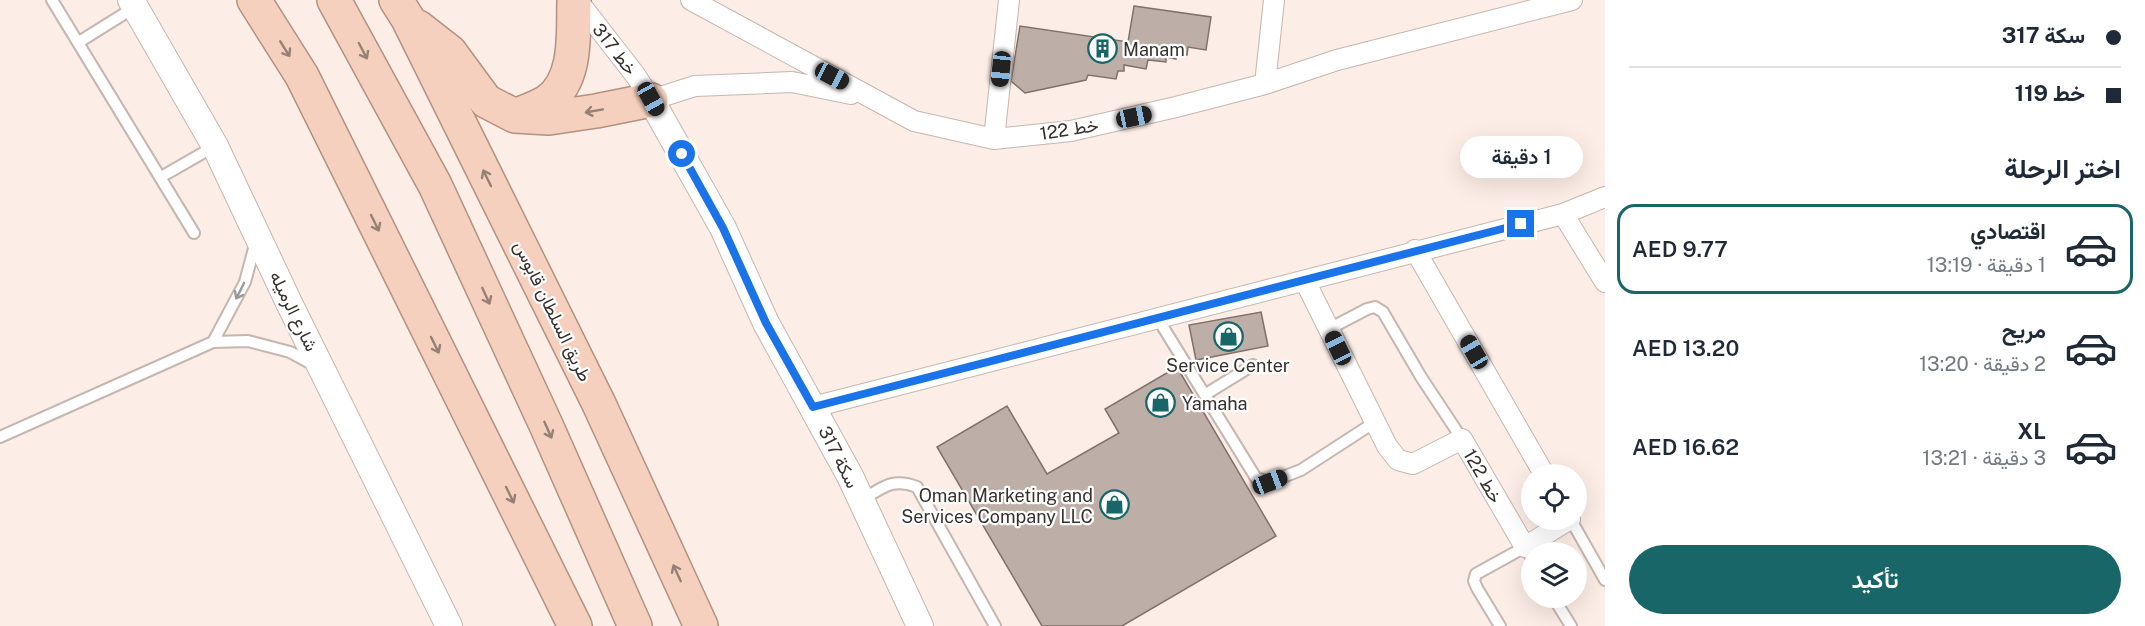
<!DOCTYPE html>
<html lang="ar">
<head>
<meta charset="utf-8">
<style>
	body { margin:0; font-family:"Public Sans",Vazirmatn,sans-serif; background:#f2f2f3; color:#1f2937; direction:rtl; height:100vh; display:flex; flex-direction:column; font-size:22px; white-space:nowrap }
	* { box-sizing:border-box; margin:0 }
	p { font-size:20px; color:#747a83 }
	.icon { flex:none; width:33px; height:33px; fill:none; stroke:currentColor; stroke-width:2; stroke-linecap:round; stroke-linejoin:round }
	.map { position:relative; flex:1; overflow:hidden; direction:ltr }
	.sheet { display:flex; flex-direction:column; background:#fff; width:540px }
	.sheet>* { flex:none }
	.hud { display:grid; align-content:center; height:132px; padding:0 24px; background:#fff }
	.tools { position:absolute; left:1521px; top:464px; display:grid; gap:12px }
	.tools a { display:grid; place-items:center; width:66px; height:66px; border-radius:50%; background:#fff; box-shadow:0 6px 24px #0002; font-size:30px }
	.end { position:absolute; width:27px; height:27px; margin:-14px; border:8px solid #1a73e8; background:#fff; box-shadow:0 0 0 3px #fff }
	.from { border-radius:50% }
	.bubble { position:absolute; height:42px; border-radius:21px; background:#fff; box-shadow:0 6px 24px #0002; font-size:20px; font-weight:600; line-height:42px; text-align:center; direction:rtl }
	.car { position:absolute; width:18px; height:36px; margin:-18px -9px; border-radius:8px; box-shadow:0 0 4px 2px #0007; background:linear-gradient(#222 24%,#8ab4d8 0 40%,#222 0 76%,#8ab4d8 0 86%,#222 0) }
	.hud b { display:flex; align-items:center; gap:21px; height:57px; font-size:22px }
	.hud b+b { border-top:2px solid #e0e1e3 }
	.hud i { width:15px; height:15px; background:#1f2937 }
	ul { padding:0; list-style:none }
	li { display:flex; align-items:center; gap:18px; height:90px; margin:0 12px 9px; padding:0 12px; border:3px solid transparent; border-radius:18px }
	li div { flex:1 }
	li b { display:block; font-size:22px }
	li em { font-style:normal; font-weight:600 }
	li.current { border-color:#186668 }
	li>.icon { width:54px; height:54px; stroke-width:1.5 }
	h2 { padding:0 24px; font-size:27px; line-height:72px }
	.primary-button { display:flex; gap:12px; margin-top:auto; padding:12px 24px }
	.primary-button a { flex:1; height:69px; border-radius:36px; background:#186668; color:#fff; font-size:24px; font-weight:600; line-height:69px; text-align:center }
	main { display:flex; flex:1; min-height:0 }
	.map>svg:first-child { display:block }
	.building { fill:#bdaea7; stroke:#7f716b; stroke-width:1.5 }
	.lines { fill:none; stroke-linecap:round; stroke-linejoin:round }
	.service-casing { stroke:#c5b6af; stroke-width:14 }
	.minor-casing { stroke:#c5b6af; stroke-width:22 }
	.tertiary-casing { stroke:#c5b6af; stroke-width:28 }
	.trunk-casing { stroke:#b29181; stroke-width:36 }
	.service { stroke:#fff; stroke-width:10 }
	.minor { stroke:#fff; stroke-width:20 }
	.tertiary { stroke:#fff; stroke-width:26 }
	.trunk { stroke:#f6d0be; stroke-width:33 }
	.oneway { stroke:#968076 }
	.oneway2 { stroke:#9b9896 }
	.route { stroke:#1a73e8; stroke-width:8 }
	.labels { text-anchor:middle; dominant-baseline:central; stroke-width:4.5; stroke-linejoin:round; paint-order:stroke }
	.street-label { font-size:18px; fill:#37312e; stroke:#fff }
	.poi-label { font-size:18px; fill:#37312e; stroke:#fff; text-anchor:start }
</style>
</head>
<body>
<main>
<section class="sheet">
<div class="hud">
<b><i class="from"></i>سكة 317</b>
<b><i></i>خط 119</b>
</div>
<h2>اختر الرحلة</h2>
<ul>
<li class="current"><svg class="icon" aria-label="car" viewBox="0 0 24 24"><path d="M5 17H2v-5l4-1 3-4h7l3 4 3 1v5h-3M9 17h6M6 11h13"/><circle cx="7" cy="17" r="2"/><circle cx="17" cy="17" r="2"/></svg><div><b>اقتصادي</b><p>1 دقيقة · 13:19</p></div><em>AED 9.77</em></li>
<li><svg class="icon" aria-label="car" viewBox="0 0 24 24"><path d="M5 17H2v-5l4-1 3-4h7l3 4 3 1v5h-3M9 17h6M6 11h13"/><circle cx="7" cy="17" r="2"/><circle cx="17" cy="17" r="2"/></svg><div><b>مريح</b><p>2 دقيقة · 13:20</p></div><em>AED 13.20</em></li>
<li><svg class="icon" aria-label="car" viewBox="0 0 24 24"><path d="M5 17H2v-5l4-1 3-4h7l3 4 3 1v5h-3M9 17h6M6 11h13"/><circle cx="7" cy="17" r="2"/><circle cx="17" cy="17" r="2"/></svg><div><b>XL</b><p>3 دقيقة · 13:21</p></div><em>AED 16.62</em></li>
</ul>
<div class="primary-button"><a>تأكيد</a></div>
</section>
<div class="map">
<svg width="1605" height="626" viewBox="0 0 1605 626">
	<rect width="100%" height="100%" fill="#fcede6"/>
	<path class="building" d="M1134 6 1211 17 1206 50 1188 47 1187 55 1177 54 1176 59 1166 57V62L1148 60 1146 69 1124 65V71H1118L1116 79 1088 75 1086 80 1025 93 1011 81 1020 26 1128 42Z
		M1261 312 1268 346 1196 360 1189 325Z
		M1177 367 1276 536 1122 626H1042L937 447 1007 406 1047 474 1119 433 1105 409Z"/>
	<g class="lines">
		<defs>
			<path id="service" d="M52 0 194 233
				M79 42 135 7
				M161 177 215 146
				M1158 319 1256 478 1270 482 1301 470 1375 422
				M1329 329 1367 309 1375 307 1383 312 1421 377 1462 439
				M213 342 245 282 256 241
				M1206 394 1253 365
				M0 437 213 342 248 341 290 352 314 365
				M861 500C883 488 892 477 917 487L995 626
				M1571 520 1605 580
				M1553 597 1571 626
				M1500 626 1477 588 1474 581 1476 574 1525 547 1532 559"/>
			<path id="minor" d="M577 0 636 76 651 100 695 86 792 82 851 94
				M691 0 914 121 994 139 1071 131 1176 107 1265 84 1337 60 1572 0
				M1265 84 1274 0
				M994 139 1009 0
				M1563 214 1605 282
				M1415 250 1544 474
				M1305 281 1387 446 1398 460 1413 464 1462 439 1525 547 1570 519
				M813 407 1563 214 1605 197"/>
			<path id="tertiary" d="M131 0 215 146 290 305 449 626
				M651 100 723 228 766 323 850 476 920 626"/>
			<path id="trunk" d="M254 0 302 76 575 626
				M334 0 435 185 546 425 635 626
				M396 0 408 19 599 404 701 626
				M418 27 450 52 486 101 515 116 549 118 596 111 651 100
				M517 115C527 111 539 107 548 101 578 79 573 33 574 0"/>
		</defs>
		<use href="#service" class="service-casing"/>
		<use href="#minor" class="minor-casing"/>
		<use href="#tertiary" class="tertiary-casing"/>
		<use href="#trunk" class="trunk-casing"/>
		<use href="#service" class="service"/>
		<use href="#minor" class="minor"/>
		<use href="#tertiary" class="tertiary"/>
		<use href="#trunk" class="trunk"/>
	</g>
	<defs><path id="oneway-shaft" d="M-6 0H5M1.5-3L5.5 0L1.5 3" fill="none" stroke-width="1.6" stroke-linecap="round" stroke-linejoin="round" transform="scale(1.5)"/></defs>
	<g class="oneway">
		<use href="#oneway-shaft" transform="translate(285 49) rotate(58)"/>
		<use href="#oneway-shaft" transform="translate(363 51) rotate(62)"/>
		<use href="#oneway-shaft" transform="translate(594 111) rotate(170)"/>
		<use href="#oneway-shaft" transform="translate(487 178) rotate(-116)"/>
		<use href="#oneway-shaft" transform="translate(375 223) rotate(64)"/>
		<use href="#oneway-shaft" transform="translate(486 296) rotate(65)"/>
		<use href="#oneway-shaft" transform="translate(435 345) rotate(64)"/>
		<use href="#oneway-shaft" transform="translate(548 430) rotate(66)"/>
		<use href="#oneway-shaft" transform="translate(510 495) rotate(64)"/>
		<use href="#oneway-shaft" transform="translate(677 573) rotate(-115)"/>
	</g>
	<use class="oneway2" href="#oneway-shaft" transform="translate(240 291) rotate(117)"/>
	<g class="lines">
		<path class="route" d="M682 154 723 228 766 323 813 407 1521 224"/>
	</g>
	<defs>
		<symbol id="building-ring" viewBox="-11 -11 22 22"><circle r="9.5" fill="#fff" stroke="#186668" stroke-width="1.5"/><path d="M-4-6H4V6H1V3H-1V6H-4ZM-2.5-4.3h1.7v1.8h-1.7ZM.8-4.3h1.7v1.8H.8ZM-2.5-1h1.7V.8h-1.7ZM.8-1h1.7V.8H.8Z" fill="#186668"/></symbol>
		<symbol id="shop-ring" viewBox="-11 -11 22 22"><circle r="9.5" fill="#fff" stroke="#186668" stroke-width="1.5"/><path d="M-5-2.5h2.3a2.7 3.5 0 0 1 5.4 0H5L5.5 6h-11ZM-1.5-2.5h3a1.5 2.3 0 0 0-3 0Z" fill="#186668"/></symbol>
	</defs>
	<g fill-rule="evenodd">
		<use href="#building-ring" x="1086" y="32" width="33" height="33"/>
		<use href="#shop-ring" x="1212" y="320" width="33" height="33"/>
		<use href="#shop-ring" x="1144" y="386" width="33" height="33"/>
		<use href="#shop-ring" x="1098" y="488" width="33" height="33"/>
	</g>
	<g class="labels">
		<g class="street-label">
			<text transform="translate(615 49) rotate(52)">خط 317</text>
			<text transform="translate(1069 129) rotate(-9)">خط 122</text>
			<text transform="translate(294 311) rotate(64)">شارع الرميله</text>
			<text transform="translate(553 311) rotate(64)">طريق السلطان قابوس</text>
			<text transform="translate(839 457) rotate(63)">سكة 317</text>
			<text transform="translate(1483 476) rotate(60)">خط 122</text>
		</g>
		<g class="poi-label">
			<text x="1123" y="49">Manam</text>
			<text x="1228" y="365" text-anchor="middle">Service Center</text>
			<text x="1182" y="403">Yamaha</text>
			<text x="1093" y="495" text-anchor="end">Oman Marketing and<tspan x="1093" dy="21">Services Company LLC</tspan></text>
		</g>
	</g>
</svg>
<div class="tools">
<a><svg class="icon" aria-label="locate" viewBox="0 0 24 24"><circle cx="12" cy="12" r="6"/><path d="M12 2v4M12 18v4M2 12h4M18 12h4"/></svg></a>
<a><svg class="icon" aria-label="layers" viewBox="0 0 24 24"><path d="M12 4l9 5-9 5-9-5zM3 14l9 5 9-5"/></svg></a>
</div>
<i class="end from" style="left:682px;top:154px"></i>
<i class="end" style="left:1521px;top:224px"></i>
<div class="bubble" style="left:1460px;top:136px;width:123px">1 دقيقة</div>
<i class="car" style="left:1001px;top:69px;rotate:186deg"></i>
<i class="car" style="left:832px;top:76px;rotate:118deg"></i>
<i class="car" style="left:651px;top:99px;rotate:151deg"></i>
<i class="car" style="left:1134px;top:117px;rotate:78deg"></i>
<i class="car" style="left:1338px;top:348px;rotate:334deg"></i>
<i class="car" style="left:1474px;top:352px;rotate:330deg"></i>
<i class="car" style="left:1270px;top:482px;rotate:69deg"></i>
</div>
</main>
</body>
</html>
